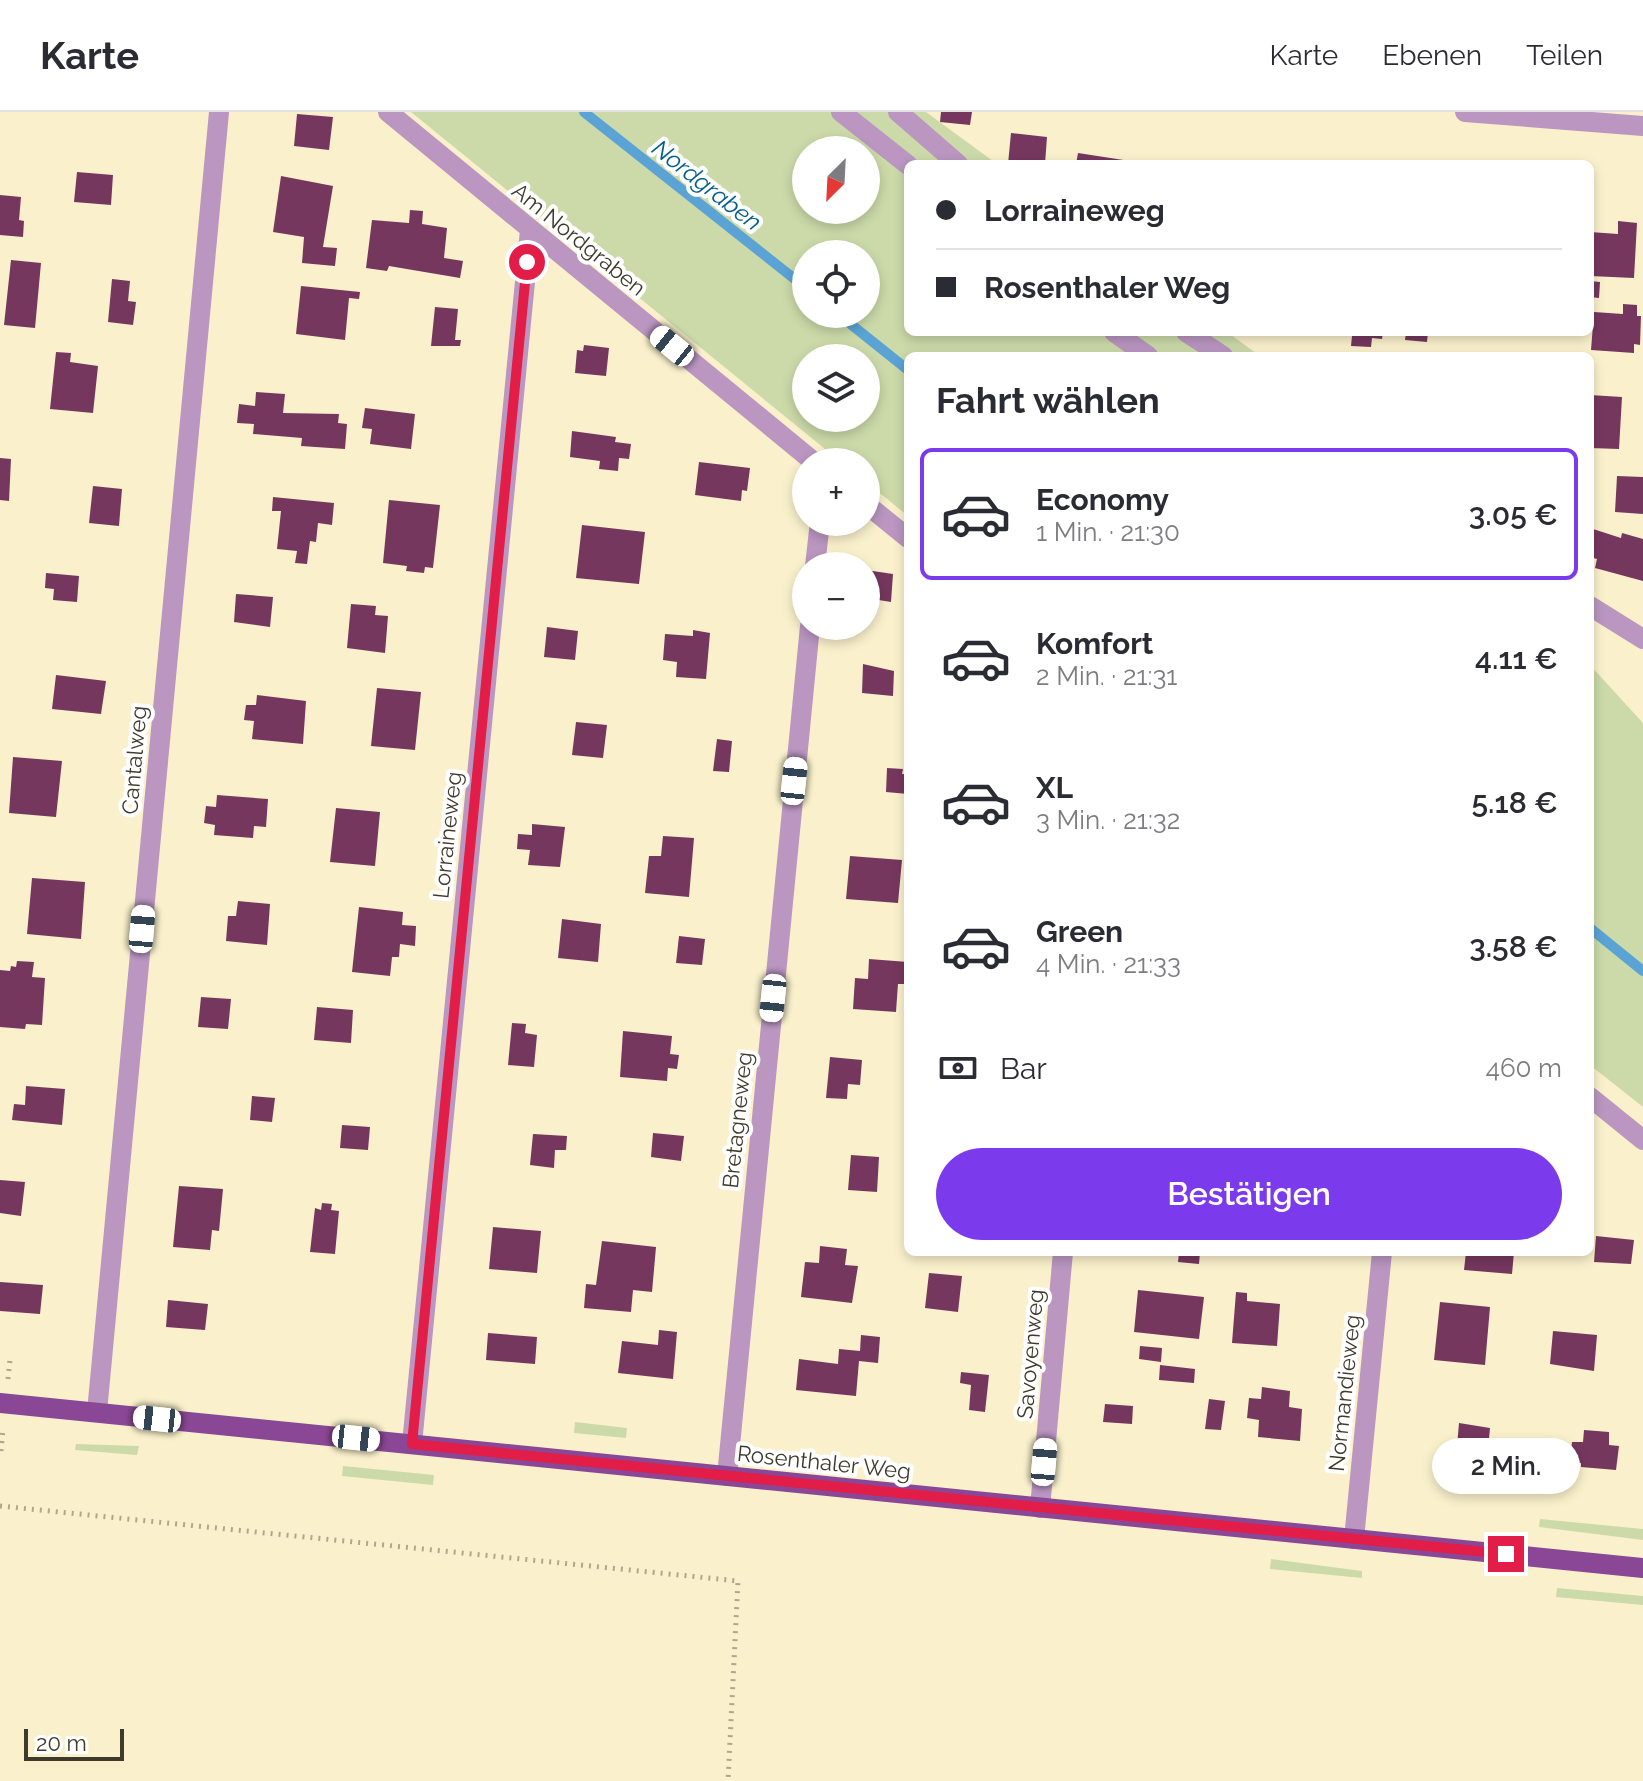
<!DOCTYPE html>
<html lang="de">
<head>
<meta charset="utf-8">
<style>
	body { margin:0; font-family:Raleway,sans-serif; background:#f2f2f3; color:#2b2b33; height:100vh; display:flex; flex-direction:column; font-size:30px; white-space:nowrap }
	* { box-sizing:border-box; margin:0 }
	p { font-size:26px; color:#7c7c81 }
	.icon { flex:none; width:44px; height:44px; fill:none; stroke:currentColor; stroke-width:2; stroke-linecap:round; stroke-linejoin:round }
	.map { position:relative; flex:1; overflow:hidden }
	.panel { position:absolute; left:904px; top:240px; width:690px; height:904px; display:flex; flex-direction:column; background:#fff; border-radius:12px; box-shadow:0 4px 12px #0003 }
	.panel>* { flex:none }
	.guide { position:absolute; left:904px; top:48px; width:690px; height:176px; border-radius:12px; box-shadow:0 4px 12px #0003; display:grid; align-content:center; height:176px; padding:0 32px; background:#fff }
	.needle { width:52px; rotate:204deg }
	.fabs { position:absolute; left:792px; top:24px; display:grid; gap:16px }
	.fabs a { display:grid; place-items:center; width:88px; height:88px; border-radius:50%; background:#fff; box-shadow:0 4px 12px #0003; font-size:40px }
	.scale { position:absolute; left:24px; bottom:20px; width:100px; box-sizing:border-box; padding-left:8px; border:4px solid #3e3a2c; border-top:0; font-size:22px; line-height:28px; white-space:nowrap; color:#3e3a2c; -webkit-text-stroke:6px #fff; paint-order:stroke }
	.end { position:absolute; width:36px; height:36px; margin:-18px; border:10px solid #e11d48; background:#fff; box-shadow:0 0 0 4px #fff }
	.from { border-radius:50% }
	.bubble { position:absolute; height:56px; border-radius:28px; background:#fff; box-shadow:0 4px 12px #0003; font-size:26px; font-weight:600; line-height:56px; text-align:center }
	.car { position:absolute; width:24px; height:48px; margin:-24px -12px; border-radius:10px; box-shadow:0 0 6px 2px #0007; background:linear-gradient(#fff 24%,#345 0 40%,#fff 0 76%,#345 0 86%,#fff 0) }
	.guide b { display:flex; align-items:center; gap:28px; height:76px; font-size:30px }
	.guide b+b { border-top:2px solid #e1e1e2 }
	.guide i { width:20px; height:20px; background:#2b2b33 }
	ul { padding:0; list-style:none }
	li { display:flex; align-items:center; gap:24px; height:132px; margin:0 16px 12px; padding:0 16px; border:4px solid transparent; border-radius:12px }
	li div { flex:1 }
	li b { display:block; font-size:30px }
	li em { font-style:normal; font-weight:600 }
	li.current { border-color:#7c3aed }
	li>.icon { width:72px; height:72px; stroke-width:1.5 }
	h2 { padding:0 32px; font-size:36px; line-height:96px }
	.pay { display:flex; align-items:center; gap:20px; height:88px; padding:0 32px; font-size:30px }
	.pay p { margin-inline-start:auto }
	.primary-button { display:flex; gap:16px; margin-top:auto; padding:16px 32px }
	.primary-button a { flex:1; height:92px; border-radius:48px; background:#7c3aed; color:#fff; font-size:32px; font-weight:600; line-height:92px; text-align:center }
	header { display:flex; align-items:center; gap:48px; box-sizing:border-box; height:112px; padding:0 40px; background:#fff; border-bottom:2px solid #e1e1e2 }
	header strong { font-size:38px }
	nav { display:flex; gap:44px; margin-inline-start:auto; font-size:28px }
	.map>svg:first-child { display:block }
	.green { fill:#ccdaa9; fill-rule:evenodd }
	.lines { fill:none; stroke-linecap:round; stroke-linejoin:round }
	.stream { stroke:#5ba3d5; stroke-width:10 }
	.building { fill:#76375f }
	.path { stroke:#aea78c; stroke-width:5; stroke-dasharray:2 6; stroke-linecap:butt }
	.minor { stroke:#ba96c1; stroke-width:20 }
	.major { stroke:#8a4795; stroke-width:20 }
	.route { stroke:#e11d48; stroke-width:10 }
	.labels { text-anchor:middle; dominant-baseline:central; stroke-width:8; stroke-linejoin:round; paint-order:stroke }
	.street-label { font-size:22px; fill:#3e3a2c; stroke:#fff }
	.water-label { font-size:24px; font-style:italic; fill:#005d8d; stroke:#fff }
</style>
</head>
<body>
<header>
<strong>Karte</strong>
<nav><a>Karte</a><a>Ebenen</a><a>Teilen</a></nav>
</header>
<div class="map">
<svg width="1643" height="1669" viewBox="0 0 1643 1669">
	<rect width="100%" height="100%" fill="#faf1cc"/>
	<path class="green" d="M411 0H926L997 52H908V220H1227L1260 244H908V404L866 370V350H841ZM806 38H866V98H806ZM806 142H866V202H806ZM806 246H866V306H806Z
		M1590 553 1643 611V995L1590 953Z
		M575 1310 627 1316 626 1326 574 1321Z
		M76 1332 139 1334 137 1343 75 1338Z
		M343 1354 434 1363 433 1373 342 1364Z
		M1540 1407 1643 1417V1428L1539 1415Z
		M1271 1447 1362 1459V1466L1270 1457Z
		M1557 1476 1643 1484V1493L1556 1485Z"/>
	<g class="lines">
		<path class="stream" d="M584 0 806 176
			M838 202 908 258
			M1590 816 1643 859"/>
	</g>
	<path class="building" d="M941 0H972L970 13 940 10Z
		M297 2 333 5 329 38 294 34Z
		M1011 21 1047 25 1045 52H1008Z
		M1078 41 1130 49V52H1076Z
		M77 60 113 63 111 93 74 90Z
		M281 64 333 74 323 135 337 136 335 154 302 151 304 125 273 120Z
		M0 83 21 85 19 108 24 109 23 125 0 123Z
		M410 98 423 99 422 112 447 116 444 146 463 149 460 166 389 154 387 159 366 156 372 108 409 111Z
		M1618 109 1637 111 1634 166 1590 164V120L1618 122Z
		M11 148 41 151 35 216 4 213Z
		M112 167 130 169 128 189 136 190 133 213 108 210Z
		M1590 169 1600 170 1599 186 1590 185Z
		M301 174 360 180 359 187 349 186 345 228 296 222Z
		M1623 192 1637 193V204H1641L1640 233 1634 232V241L1591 238 1594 200 1623 202Z
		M435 195 458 197 455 228H461L460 234H431Z
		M1330 220H1383L1382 227 1372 226 1371 235 1351 234 1352 224Z
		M1406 220H1428L1427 230 1405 228Z
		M584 233 609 236 606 264 575 261 577 238 583 239Z
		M56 240 71 241 70 250 98 254 93 301 50 297Z
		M256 280 285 282 283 301 339 302 338 311 347 312 345 337 301 334 302 326 253 322 254 312 237 311 239 292 255 294Z
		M1590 283 1622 285 1619 337 1590 336Z
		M365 296 415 302 411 337 370 332 372 317 362 316Z
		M572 319 616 325 615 330 631 332 629 347 619 346 618 359 599 357 600 349 570 345Z
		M0 346 11 347 9 389 0 388Z
		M699 350 750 356 747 379 742 378 741 389 695 383Z
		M1617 364 1643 365V402L1615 400Z
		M93 374 122 377 119 414 89 411Z
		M273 385 334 391 332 413 318 411 316 430 310 429 307 452 295 451 297 439 277 437 281 399H272Z
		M389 388 440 393 433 456 425 455 424 461 406 459 407 454 383 451Z
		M582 413 645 420 639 472 576 466Z
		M1590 416 1621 426 1622 421 1643 427V469L1595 456 1597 447 1590 445Z
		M866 458 893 462 891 490 866 486Z
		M46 461 79 464 77 490 53 488 54 477 45 476Z
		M236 482 273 485 270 515 234 510Z
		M351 492 376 494 375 503 388 504 385 541 347 536Z
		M547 515 578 519 575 548 544 545Z
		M693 518 710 521 706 567 676 565 677 550 663 548 665 522 693 524Z
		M863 552 894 559 893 584 862 581Z
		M56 563 106 569 101 602 52 597Z
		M377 576 421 580 415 638 371 634Z
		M257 583 306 589 303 632 252 627 254 609 244 608 246 593H256Z
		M576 610 607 613 603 646 572 643Z
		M717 627 732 629 729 660 713 659Z
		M13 645 62 649 56 705 9 701Z
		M887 656 903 657 902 662H908V682L886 680Z
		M217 683 268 687 266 715 254 714 253 726 214 723 215 713 204 711 206 694 216 695Z
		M336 696 380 700 375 754 330 750Z
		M532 712 565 715 560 755 528 753 530 738 517 737 518 722 532 723Z
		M663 724 694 726 689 785 645 781 649 744H661Z
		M850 744 902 748 898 791 846 787Z
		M32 766 85 770 81 827 27 822Z
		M238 789 270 792 267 833 226 829 228 804H236Z
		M359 795 403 800 402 813 416 814 415 834 400 832 399 845H392L390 864 352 860Z
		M562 807 601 812 598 850 558 846Z
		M679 824 705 827 702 853 676 851Z
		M869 847 908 850V872H898L896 900 853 897 855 866 868 867Z
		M17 849 34 850 32 865 45 866 42 913 26 912 25 917 0 915V858L10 859 11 854 16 855Z
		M201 885 231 887 228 917 198 915Z
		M317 895 353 898 351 931 314 928Z
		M512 911 526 912 525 921 537 923 534 955 508 953Z
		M623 919 672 924 670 942 679 943 677 957 668 956 667 969 620 965Z
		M830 945 862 948 860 973 848 972 847 987 826 986Z
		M26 974 65 977 62 1013 12 1008 14 992 25 993Z
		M252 984 275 986 272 1010 250 1008Z
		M342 1013 370 1015 368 1038 340 1036Z
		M653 1021 684 1024 681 1049 651 1045Z
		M533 1022 567 1024 566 1038H555L554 1056 530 1053Z
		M851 1043 879 1045 877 1080 848 1078Z
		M0 1068 25 1070 21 1104 0 1101Z
		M179 1074 223 1077 219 1119 212 1118 210 1138 173 1135Z
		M322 1091 332 1092 331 1098 339 1099 335 1142 310 1140 315 1096 321 1098Z
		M493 1115 541 1119 537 1161 489 1157Z
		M1596 1124 1634 1128 1631 1152 1594 1150Z
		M602 1129 656 1135 652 1180 633 1178 631 1200 584 1196 586 1172 596 1173Z
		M820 1134 847 1137 845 1153 858 1154 852 1191 801 1185 805 1150 819 1151Z
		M1179 1140H1200L1199 1152 1178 1150Z
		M1466 1140H1514L1512 1162 1464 1158Z
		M929 1161 962 1164 958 1200 925 1196Z
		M0 1170 43 1173 40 1202 0 1199Z
		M1138 1178 1204 1185 1199 1227 1134 1220Z
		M1236 1180 1247 1181V1189L1280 1192 1277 1234 1232 1231Z
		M168 1188 208 1192 205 1218 166 1215Z
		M1440 1190 1490 1195 1485 1253 1434 1248Z
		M659 1218 677 1220 673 1267 618 1261 622 1229 658 1233Z
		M1553 1219 1597 1223 1594 1259 1550 1252Z
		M488 1221 537 1225 535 1252 486 1248Z
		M861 1223 880 1225 878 1251 859 1249 856 1284 796 1278 799 1247 838 1252 839 1237 860 1239Z
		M1140 1234 1162 1236 1161 1250 1139 1247Z
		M1160 1253 1195 1257 1194 1271 1159 1268Z
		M961 1260 989 1263 985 1300 969 1298 971 1273 960 1271Z
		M1262 1275 1290 1279 1289 1295 1302 1297 1300 1329 1258 1325 1259 1308 1247 1306 1249 1286 1261 1287Z
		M1209 1287 1225 1289 1221 1318 1205 1317Z
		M1105 1292 1133 1294 1132 1312 1103 1310Z
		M1459 1311 1490 1316 1486 1359 1463 1357 1465 1335 1457 1334Z
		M1584 1318 1609 1320V1333L1619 1334 1616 1358 1581 1355V1351L1570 1350 1572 1330H1583Z"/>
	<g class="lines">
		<path class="path" d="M8 1267 10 1248
			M1 1339 3 1317
			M0 1394 738 1469 728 1669"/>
		<path class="minor" d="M388 0 814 350
			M841 0 908 53
			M898 0 958 52
			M1465 0 1643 14
			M1114 220 1148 244
			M1186 220 1223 244
			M866 392 908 426
			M815 454 820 410
			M1590 494 1643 527
			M1590 985 1643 1028
			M97 1300 219 0
			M412 1332 530 118
			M727 1364 810 514
			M1040 1396 1063 1140
			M1354 1427 1382 1140"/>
		<path class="major" d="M0 1291 1643 1456"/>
	</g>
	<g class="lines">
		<path class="route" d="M527 150 412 1332 1506 1442"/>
	</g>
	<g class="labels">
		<g class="street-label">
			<text transform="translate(579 127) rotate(39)">Am Nordgraben</text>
			<text transform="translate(134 648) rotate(-85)">Cantalweg</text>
			<text transform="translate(447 723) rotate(-84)">Lorraineweg</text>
			<text transform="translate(737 1008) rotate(-84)">Bretagneweg</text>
			<text transform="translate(1030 1242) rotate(-85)">Savoyenweg</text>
			<text transform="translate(1344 1281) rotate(-84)">Normandieweg</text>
			<text transform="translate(824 1350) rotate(6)">Rosenthaler Weg</text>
		</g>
		<g class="water-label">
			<text transform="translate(707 73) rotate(38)">Nordgraben</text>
		</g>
	</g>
</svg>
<div class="fabs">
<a><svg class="needle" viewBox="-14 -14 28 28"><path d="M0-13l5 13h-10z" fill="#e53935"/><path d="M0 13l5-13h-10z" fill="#7c7c81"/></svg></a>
<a><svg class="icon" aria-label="locate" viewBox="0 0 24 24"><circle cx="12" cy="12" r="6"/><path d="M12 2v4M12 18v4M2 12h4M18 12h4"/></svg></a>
<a><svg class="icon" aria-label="layers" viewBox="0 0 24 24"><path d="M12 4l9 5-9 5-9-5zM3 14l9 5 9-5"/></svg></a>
<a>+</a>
<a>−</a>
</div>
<div class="scale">20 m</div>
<i class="end from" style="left:527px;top:150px"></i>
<i class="end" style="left:1506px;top:1442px"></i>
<div class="bubble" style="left:1432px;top:1326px;width:148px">2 Min.</div>
<i class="car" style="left:672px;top:234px;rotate:309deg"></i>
<i class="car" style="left:794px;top:669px;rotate:6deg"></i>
<i class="car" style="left:142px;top:817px;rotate:5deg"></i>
<i class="car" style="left:773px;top:886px;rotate:186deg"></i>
<i class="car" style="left:157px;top:1307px;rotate:276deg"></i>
<i class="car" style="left:356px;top:1326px;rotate:96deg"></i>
<i class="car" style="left:1044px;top:1350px;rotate:5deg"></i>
<div class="guide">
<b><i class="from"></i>Lorraineweg</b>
<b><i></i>Rosenthaler Weg</b>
</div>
<section class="panel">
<h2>Fahrt wählen</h2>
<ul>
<li class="current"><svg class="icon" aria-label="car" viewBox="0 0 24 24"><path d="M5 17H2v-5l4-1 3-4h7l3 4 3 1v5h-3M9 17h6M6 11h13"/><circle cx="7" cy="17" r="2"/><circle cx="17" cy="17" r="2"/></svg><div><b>Economy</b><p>1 Min. · 21:30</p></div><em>3.05 €</em></li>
<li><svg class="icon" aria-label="car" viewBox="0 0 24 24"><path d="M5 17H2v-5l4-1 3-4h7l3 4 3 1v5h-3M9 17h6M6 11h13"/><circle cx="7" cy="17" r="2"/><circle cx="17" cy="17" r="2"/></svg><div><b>Komfort</b><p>2 Min. · 21:31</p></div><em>4.11 €</em></li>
<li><svg class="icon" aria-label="car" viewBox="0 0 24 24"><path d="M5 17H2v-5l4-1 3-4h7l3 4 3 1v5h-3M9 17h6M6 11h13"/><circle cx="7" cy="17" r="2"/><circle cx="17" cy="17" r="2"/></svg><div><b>XL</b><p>3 Min. · 21:32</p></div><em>5.18 €</em></li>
<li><svg class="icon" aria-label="car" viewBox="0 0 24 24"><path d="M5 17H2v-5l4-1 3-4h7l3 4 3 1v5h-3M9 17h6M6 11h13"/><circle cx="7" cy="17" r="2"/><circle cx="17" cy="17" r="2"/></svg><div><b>Green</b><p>4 Min. · 21:33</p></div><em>3.58 €</em></li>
</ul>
<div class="pay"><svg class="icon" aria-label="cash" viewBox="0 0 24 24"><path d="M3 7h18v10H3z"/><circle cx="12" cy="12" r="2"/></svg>Bar<p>460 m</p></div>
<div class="primary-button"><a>Bestätigen</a></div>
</section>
</div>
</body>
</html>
